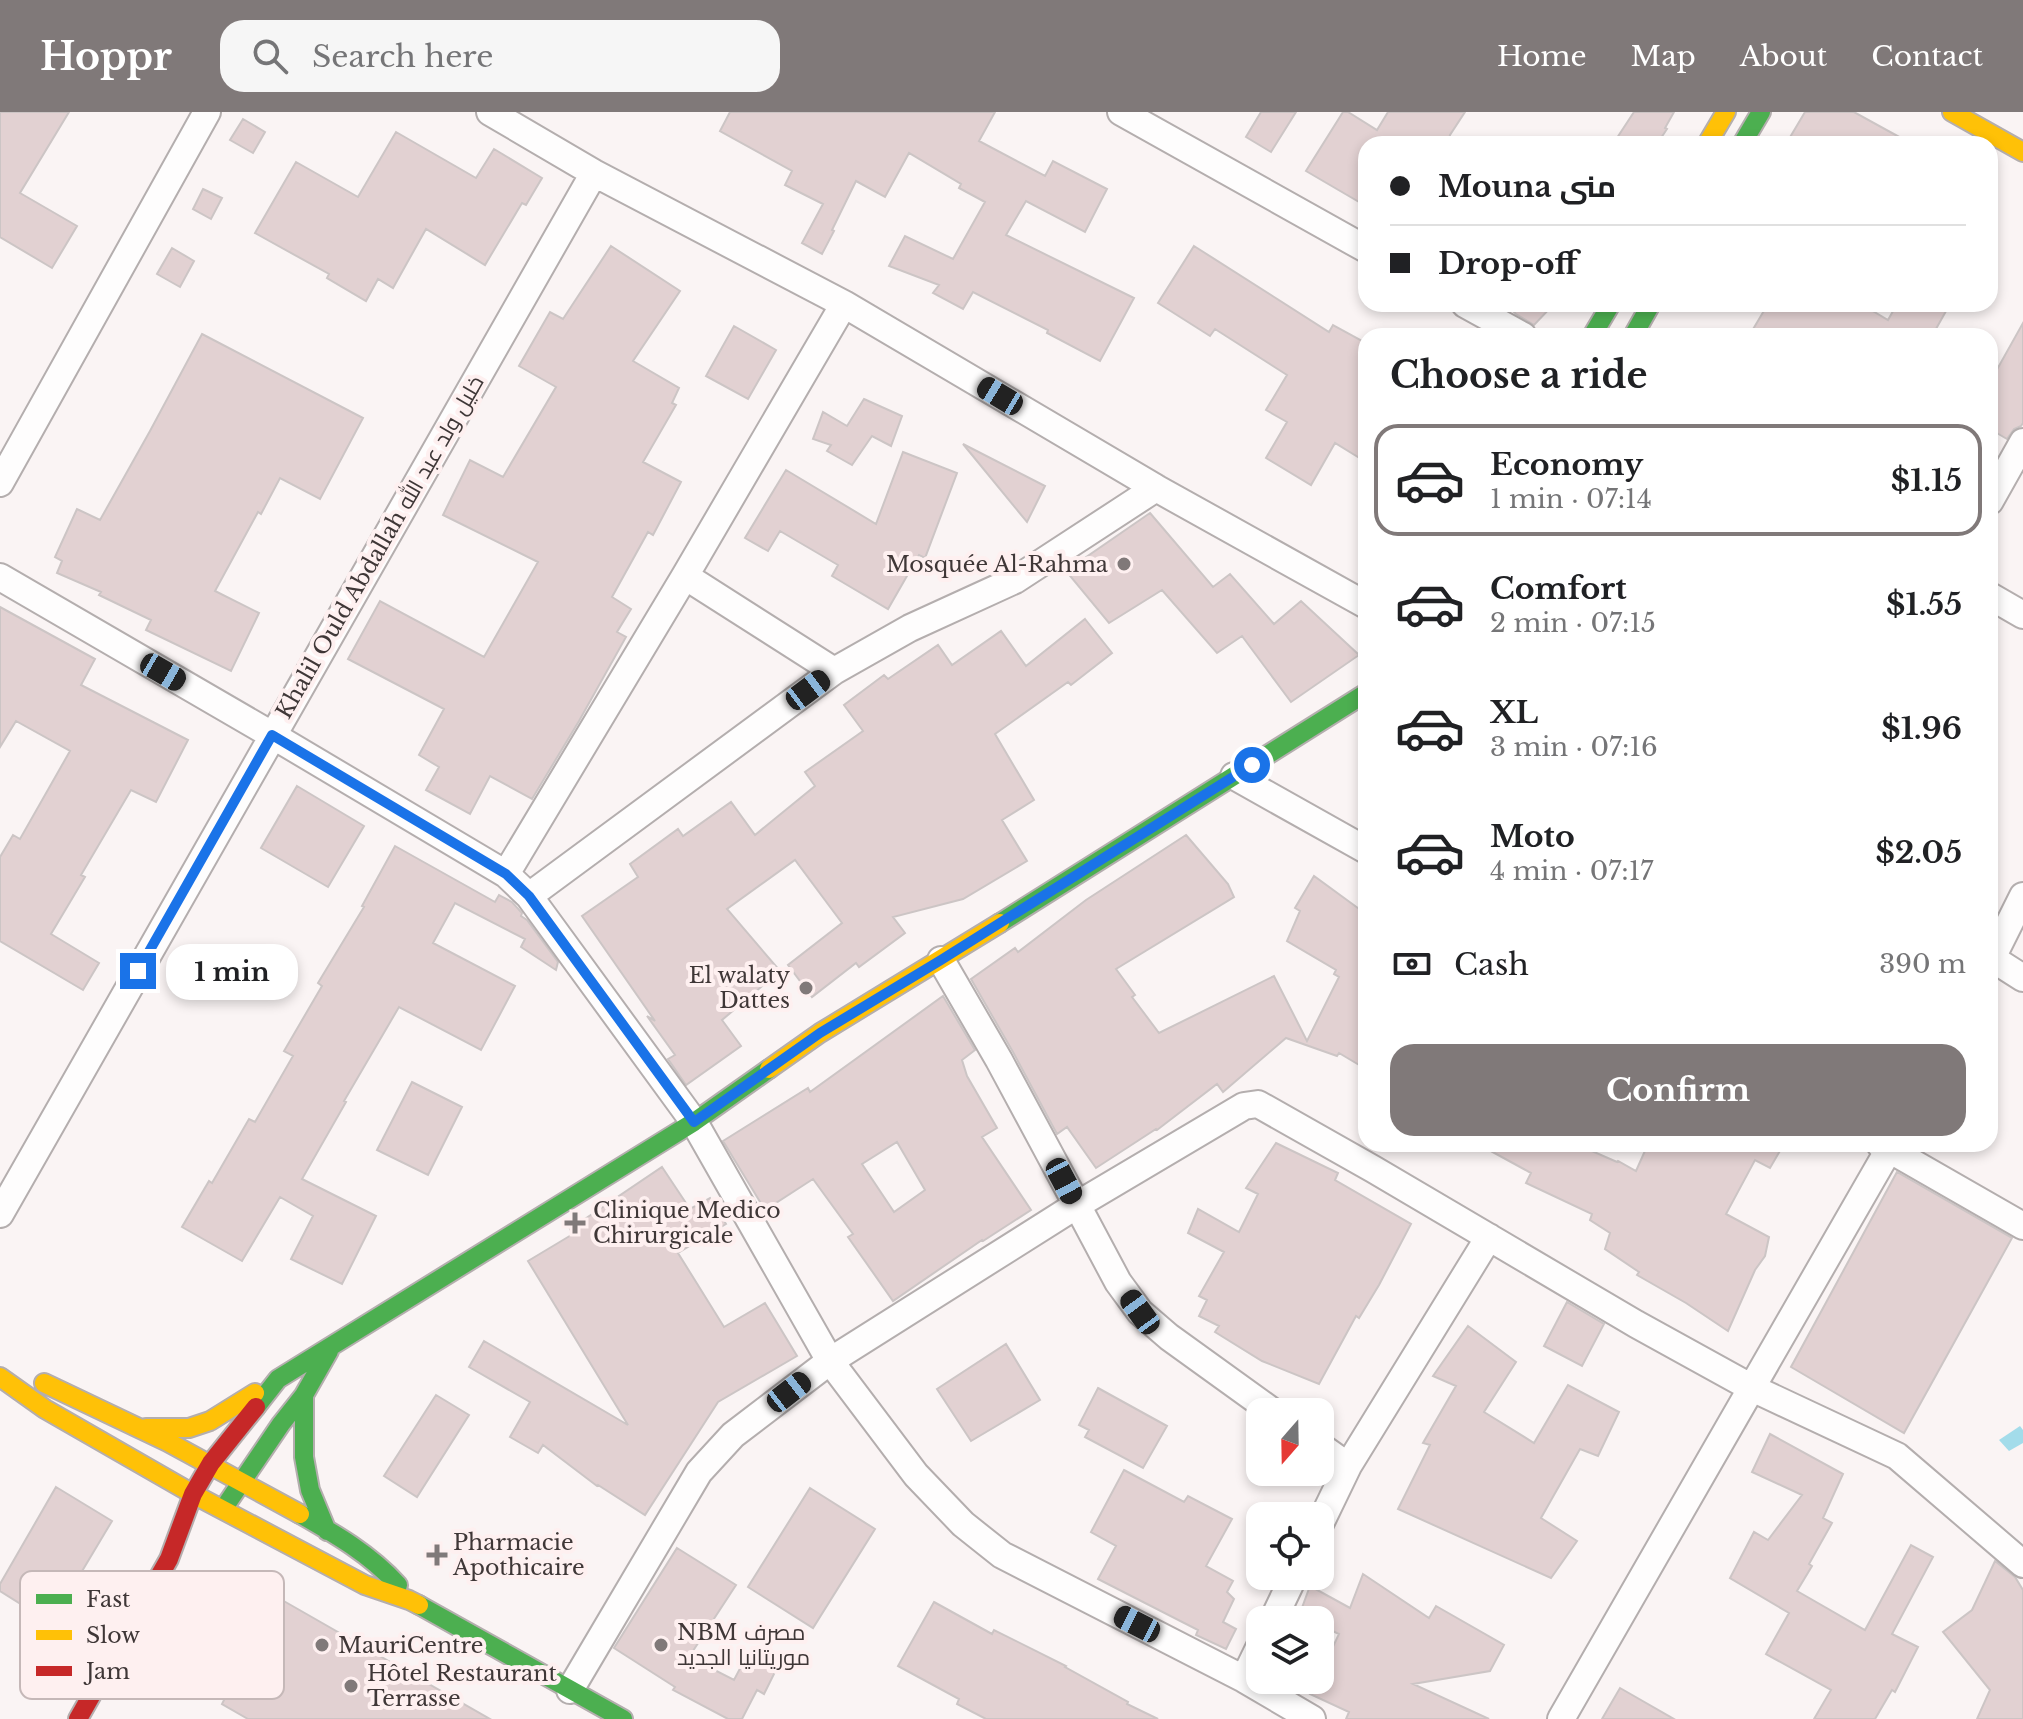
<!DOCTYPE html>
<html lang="en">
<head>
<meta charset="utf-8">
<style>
	body { margin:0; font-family:"Libre Baskerville",Cairo,serif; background:#f6f6f6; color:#202124; height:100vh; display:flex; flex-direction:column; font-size:30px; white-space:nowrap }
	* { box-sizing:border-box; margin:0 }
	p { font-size:26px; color:#757577 }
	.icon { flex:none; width:44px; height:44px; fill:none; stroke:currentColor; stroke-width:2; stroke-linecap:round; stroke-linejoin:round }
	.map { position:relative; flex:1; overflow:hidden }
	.side { position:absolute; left:1358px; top:216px; width:640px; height:824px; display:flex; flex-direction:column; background:#fff; border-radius:24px; box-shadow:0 4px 12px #0003 }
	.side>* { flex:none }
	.hud { position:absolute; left:1358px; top:24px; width:640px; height:176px; border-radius:24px; box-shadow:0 4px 12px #0003; display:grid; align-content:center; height:176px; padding:0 32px; background:#fff }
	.needle { width:52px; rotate:200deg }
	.controls { position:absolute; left:1246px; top:1286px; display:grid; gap:16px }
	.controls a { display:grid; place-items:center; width:88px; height:88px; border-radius:16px; background:#fff; box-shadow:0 4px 12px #0003; font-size:40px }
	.end { position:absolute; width:36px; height:36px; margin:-18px; border:10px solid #1a73e8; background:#fff; box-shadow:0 0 0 4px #fff }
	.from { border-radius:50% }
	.bubble { position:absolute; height:56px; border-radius:24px; background:#fff; box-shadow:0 4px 12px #0003; font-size:26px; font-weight:700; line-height:56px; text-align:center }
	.car { position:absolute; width:24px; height:48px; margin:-24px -12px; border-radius:10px; box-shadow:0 0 6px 2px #0007; background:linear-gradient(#222 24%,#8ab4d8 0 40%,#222 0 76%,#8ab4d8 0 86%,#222 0) }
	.hud b { display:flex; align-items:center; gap:28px; height:76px; font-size:30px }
	.hud b+b { border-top:2px solid #e0e0e0 }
	.hud i { width:20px; height:20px; background:#202124 }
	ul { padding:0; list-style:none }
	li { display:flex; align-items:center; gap:24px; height:112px; margin:0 16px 12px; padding:0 16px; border:4px solid transparent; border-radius:24px }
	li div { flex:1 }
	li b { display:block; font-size:30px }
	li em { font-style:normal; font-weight:700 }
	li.selected { border-color:#807979 }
	li>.icon { width:72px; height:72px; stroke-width:1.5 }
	h2 { padding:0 32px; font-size:36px; line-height:96px }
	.pay { display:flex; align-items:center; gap:20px; height:88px; padding:0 32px; font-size:30px }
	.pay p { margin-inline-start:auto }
	.primary-button { display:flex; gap:16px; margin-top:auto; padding:16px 32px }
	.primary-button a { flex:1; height:92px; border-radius:24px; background:#807979; color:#fff; font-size:32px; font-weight:700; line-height:92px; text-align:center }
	header { display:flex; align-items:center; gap:48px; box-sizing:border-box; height:112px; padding:0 40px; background:#807979; color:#fff }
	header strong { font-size:38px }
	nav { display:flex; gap:44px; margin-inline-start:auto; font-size:28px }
	.search { width:560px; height:72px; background:#f6f6f6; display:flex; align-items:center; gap:20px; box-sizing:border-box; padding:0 28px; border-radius:24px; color:#757577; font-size:30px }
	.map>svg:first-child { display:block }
	.water { fill:#a3dcea }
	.building { fill:#e2d1d2; stroke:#ccc5c5; stroke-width:2; fill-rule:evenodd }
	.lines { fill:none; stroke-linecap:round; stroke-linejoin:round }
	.street-casing { stroke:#b4aeae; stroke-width:30 }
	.fast-casing { stroke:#b4aeae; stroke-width:22 }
	.slow-casing { stroke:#b4aeae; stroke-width:22 }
	.jam-casing { stroke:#b4aeae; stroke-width:22 }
	.street { stroke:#fefdfd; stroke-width:26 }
	.fast { stroke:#4caf50; stroke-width:18 }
	.slow { stroke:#ffc107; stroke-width:18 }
	.jam { stroke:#c62828; stroke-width:18 }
	.route { stroke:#1a73e8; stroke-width:10 }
	.poi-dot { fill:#807979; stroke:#fef0f0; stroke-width:3 }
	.labels { text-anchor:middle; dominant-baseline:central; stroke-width:8; stroke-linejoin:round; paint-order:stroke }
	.street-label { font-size:22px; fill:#3f3737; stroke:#fef0f0 }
	.poi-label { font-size:22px; fill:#3f3737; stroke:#fef0f0; text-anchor:start }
	.key { fill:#fef0f0; stroke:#c5b8b8; stroke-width:2 }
	.key-label { font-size:22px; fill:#3f3737 }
</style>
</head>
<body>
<header>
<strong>Hoppr</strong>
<div class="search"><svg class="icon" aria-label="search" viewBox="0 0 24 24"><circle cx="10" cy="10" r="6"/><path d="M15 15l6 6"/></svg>Search here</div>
<nav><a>Home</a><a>Map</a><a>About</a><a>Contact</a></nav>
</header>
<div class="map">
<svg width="2023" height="1607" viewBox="0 0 2023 1607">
	<rect width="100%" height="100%" fill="#faf4f4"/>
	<path class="water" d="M2020 1314 2023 1318V1331L2009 1339 1999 1328Z"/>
	<path class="building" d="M0 0H69L20 81 77 114 52 156 0 125Z
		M730 0H995L979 29 1045 64 1053 49 1107 77 1085 120 1026 89 1006 123 1134 186 1100 249 1047 221 1048 218 973 180 963 197 933 181 939 173 889 154 905 124 953 147 985 90 959 76 961 72 909 41 885 85 856 69 832 118 834 119 822 142 802 131 823 92 785 73 792 59 720 19Z
		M1261 0H1296L1271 40 1246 25Z
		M1343 0H1348L1377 18 1388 0H1465L1450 23 1448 32H1366V94L1306 59Z
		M1634 0H1674L1665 16 1667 17 1657 32H1613Z
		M1805 0H1854L1912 32H1786Z
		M243 7 265 20 253 41 230 28Z
		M396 20 476 66 494 37 542 66 526 93 522 91 485 153 426 117 393 176 378 167 366 189 327 166 329 162 255 121 296 50 358 85Z
		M203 77 222 86 211 107 193 97Z
		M611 134 680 179 633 249 679 276 672 291 676 293 643 350 681 370 653 423 648 420 612 485 631 497 617 520 626 525 579 609 532 687 490 664 470 702 426 678 439 655 419 643 444 597 348 547 380 489 484 545 538 450 443 403 470 348 503 365 556 275 519 254 550 200 563 207Z
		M1194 134 1329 220 1333 213 1366 231V350L1335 331 1311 373 1266 346 1287 310 1266 298 1287 263 1215 217 1210 224 1158 191Z
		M172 136 194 149 180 175 157 162Z
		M1506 192H1554L1534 213 1516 202Z
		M1768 192H1861L1888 208 1897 192H1950L1932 224H1749Z
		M2023 211V311L2021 314 2014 317 2007 327 1990 317V270Z
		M734 214 776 238 748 287 706 264Z
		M202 222 363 306 320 387 280 366 261 402 258 400 215 479 259 501 231 559 146 518 151 508 99 483 101 480 57 461 62 449 55 445 77 397 100 408 150 319Z
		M864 287 902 304 891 334 872 324 852 353 827 339 831 333 813 327 823 300 847 314Z
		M963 332 1045 374 1027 410Z
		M903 340 957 361 925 446 919 443 888 497 832 464 838 453 780 419 768 439 745 426 786 358 876 412Z
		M1150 401 1213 475 1230 462 1274 512 1301 489 1359 543 1291 590 1242 524 1217 541 1162 478 1109 511 1066 459Z
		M0 495 95 547 81 573 188 628 156 690 131 678 81 763 85 765 51 822 99 851 83 878 0 829V745L13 723 20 727 70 639 16 609 0 635Z
		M1085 507 1112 541 1071 573 1068 570 995 622 1034 688 1002 708 1027 749 963 787 893 805 905 821 859 855 856 851 812 885 788 853 842 811 795 748 727 797 780 859 722 908 741 934 686 973 668 947 675 943 647 904 655 909 582 804 638 765 630 752 678 717 683 724 731 690 755 723 815 674 805 660 863 619 844 593 884 563 888 567 938 533 952 553 1001 519 1026 554Z
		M297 674 364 714 328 775 261 736Z
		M1186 723 1228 772 1234 785 1116 857 1135 883 1132 885 1159 921 1274 864 1307 929 1339 865 1334 862 1336 858 1287 829 1300 799 1295 796 1314 764 1366 802V957L1339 941 1337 944 1286 926 1223 980 1217 972 1157 1018 1156 1017 1096 1056 1067 1015 1057 1022 1013 940 971 867 1015 836 1018 840 1086 788Z
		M395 734 495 790 499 783 512 790 522 801 521 804 527 808 558 850 556 858 521 835 525 827 455 791 433 831 515 874 481 938 399 895 344 989 346 990 302 1067 376 1104 342 1172 291 1147 313 1104 280 1085 242 1149 182 1115 209 1069 212 1071 249 1007 255 1010 293 944 284 939 322 874 318 871 364 795 362 794Z
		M943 884 975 938 962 948 967 964 997 1016 982 1025 1031 1098 983 1129 982 1128 893 1189 848 1125 853 1122 813 1067 765 1098 723 1029 808 976 810 980ZM897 1030 925 1078 894 1100 862 1052Z
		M412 970 462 995 428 1063 377 1038Z
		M1276 1031 1338 1061 1335 1068 1411 1112 1379 1173 1359 1206 1356 1204 1319 1272 1262 1249 1215 1220 1219 1214 1199 1204 1207 1188 1199 1184 1224 1140 1188 1121 1198 1097 1239 1120 1258 1082 1246 1076Z
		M1478 1032H1576L1617 1050 1618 1049 1636 1059 1648 1032H1784L1770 1056 1755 1048 1726 1102 1769 1125 1765 1144 1755 1158 1728 1219 1686 1191 1637 1163 1639 1160 1605 1137 1610 1121 1590 1108 1592 1102 1526 1071 1531 1061Z
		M662 1055 690 1097 710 1086 726 1112 678 1141 724 1215 765 1191 797 1244 718 1290 645 1403 598 1373 597 1374 543 1333 538 1341 510 1325 530 1290 469 1255 484 1229 628 1313 528 1149 573 1122 570 1117Z
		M1897 1060 2012 1126 1904 1321 1791 1255Z
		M1567 1190 1604 1212 1582 1254 1544 1234Z
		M1468 1214 1516 1250 1484 1300 1534 1331 1568 1273 1619 1300 1598 1344 1580 1337 1541 1406 1577 1429 1551 1466 1398 1397 1430 1333 1423 1331 1456 1274 1433 1264Z
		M1006 1232 1040 1288 971 1329 937 1277Z
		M1098 1276 1167 1314 1143 1356 1085 1325 1089 1318 1079 1313Z
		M436 1283 469 1303 417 1385 384 1364Z
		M1770 1322 1843 1362 1823 1406 1832 1411 1809 1452 1812 1454 1797 1479 1865 1518 1911 1433 1933 1445 1892 1522 1918 1535 1895 1580 1892 1578 1875 1607H1814L1831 1578 1766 1542 1789 1501 1730 1466 1754 1420 1768 1428 1802 1383 1752 1360Z
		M1124 1358 1184 1390 1188 1384 1232 1407 1206 1454 1233 1469 1227 1480 1234 1487 1223 1510 1236 1517 1226 1537 1196 1523 1198 1518 1098 1467 1116 1434 1091 1420Z
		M56 1375 112 1409 51 1511 0 1479V1472Z
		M810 1376 875 1417 813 1516 748 1475Z
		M677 1436 736 1473 689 1545 734 1568 746 1545 775 1560 764 1582 757 1578 742 1607H728L673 1578 675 1575 614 1536Z
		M1995 1449 2015 1465 2023 1478V1607H1977L1990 1578 1943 1520 1972 1498Z
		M1363 1462 1429 1506 1436 1494 1504 1533 1490 1559 1413 1572 1489 1607H1346L1349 1600 1310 1582 1317 1568H1320V1562L1339 1522 1320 1513V1508H1309L1299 1504 1310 1474 1350 1496Z
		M275 1484 490 1607H248L222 1592Z
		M934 1490 992 1522 994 1518 1066 1554 1065 1555 1128 1590 1127 1592 1158 1607H986L957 1592 959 1587 898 1554Z
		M1620 1576 1674 1607H1602Z"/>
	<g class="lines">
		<defs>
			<path id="street" d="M490 0 594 61 844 192 1156 376 1366 493
				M1121 0 1366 137
				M1465 192 1523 224
				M0 371 207 0
				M1990 389 2023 330
				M685 464 834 559
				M0 465 272 623 506 762 529 784 694 1010 830 1249 916 1363 963 1412 1002 1443 1244 1567 1312 1607
				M1990 484 2023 503
				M1234 664 1366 738
				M506 762 685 464 844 192
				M529 784 834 559 910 516 1015 468 1156 376
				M1990 845 2023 866
				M941 848 999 948 1077 1093 1244 994 1258 992 1373 1057 1636 1212 1752 1276 1897 1344 2023 1452
				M1990 850 2023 784
				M1880 1032 2023 1114
				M0 1102 594 61
				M1320 1334 1348 1354
				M1320 1412 1348 1354 1489 1125
				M1273 1508 1294 1464
				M1244 1567 1260 1534
				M570 1578 699 1360 733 1323 830 1249 1077 1093 1118 1170 1140 1200 1169 1225 1273 1300
				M1561 1607 1892 1032"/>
			<path id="fast" d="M1742 32 1761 0
				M1592 224 1611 192
				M1633 224 1651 192
				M1000 811 1366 581
				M304 1283V1345L310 1378 327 1419
				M256 1295 278 1267 694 1010 769 957
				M228 1390 281 1312 304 1283 329 1239
				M300 1402C335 1422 370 1442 398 1473
				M419 1493 623 1607"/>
			<path id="slow" d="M1952 0 2023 40
				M1707 32 1726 0
				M769 957 820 921 1000 811
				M0 1265 45 1297 193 1382 365 1473 409 1488 419 1493
				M44 1271 168 1330 300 1402
				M146 1316H189L210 1309 255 1281"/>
			<path id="jam" d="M78 1607 169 1447 193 1382 211 1351 256 1295"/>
		</defs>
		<use href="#street" class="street-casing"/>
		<use href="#fast" class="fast-casing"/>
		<use href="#slow" class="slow-casing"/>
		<use href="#jam" class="jam-casing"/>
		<use href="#street" class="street"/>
		<use href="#fast" class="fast"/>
		<use href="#slow" class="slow"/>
		<use href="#jam" class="jam"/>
	</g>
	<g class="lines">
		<path class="route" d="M138 859 272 623 506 762 529 784 694 1010 820 921 941 848 1252 653"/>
	</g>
	<g class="poi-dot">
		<circle cx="1124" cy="452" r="8"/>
		<circle cx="806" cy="876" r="8"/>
		<path d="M571 1099h8v8h8v8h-8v8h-8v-8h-8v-8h8z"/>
		<path d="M433 1431h8v8h8v8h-8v8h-8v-8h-8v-8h8z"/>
		<circle cx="322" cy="1533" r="8"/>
		<circle cx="661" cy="1533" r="8"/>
		<circle cx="351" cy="1574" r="8"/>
	</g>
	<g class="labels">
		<g class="street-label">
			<text transform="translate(380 435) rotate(-60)">Khalil Ould Abdallah خليل ولد عبد الله</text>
		</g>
		<g class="poi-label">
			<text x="1108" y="452" text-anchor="end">Mosquée Al-Rahma</text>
			<text x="790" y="863" text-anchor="end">El walaty<tspan x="790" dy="25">Dattes</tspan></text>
			<text x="593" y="1098">Clinique Medico<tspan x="593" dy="25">Chirurgicale</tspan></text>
			<text x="453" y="1430">Pharmacie<tspan x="453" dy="25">Apothicaire</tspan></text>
			<text x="677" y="1520">NBM مصرف<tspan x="677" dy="25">موريتانيا الجديد</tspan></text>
			<text x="338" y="1533">MauriCentre</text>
			<text x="367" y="1561">Hôtel Restaurant<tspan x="367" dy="25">Terrasse</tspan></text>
		</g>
	</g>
	<rect x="20" y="1459" width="264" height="128" rx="12" class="key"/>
	<rect x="36" y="1482" width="36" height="10" fill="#4caf50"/>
	<rect x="36" y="1518" width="36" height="10" fill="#ffc107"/>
	<rect x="36" y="1554" width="36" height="10" fill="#c62828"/>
	<g class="key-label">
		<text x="86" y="1495">Fast</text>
		<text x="86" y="1531">Slow</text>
		<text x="86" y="1567">Jam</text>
	</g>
</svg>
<div class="controls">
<a><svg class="needle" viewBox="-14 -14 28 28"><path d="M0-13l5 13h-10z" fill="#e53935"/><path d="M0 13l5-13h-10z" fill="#757577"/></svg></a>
<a><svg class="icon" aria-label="locate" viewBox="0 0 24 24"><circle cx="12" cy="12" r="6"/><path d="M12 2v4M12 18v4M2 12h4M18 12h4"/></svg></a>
<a><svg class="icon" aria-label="layers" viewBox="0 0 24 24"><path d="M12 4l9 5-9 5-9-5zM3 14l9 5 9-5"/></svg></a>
</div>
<i class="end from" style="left:1252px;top:653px"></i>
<i class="end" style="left:138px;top:859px"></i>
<div class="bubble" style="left:166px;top:832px;width:132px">1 min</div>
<i class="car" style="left:1000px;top:284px;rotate:301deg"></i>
<i class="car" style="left:163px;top:560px;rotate:120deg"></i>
<i class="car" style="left:808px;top:578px;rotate:53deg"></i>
<i class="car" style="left:1064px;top:1069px;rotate:152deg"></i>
<i class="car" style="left:1140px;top:1200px;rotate:324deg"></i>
<i class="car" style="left:789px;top:1280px;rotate:52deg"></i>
<i class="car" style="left:1137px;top:1512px;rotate:297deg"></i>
<div class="hud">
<b><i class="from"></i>Mouna منى</b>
<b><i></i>Drop-off</b>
</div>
<section class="side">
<h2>Choose a ride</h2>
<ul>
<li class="selected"><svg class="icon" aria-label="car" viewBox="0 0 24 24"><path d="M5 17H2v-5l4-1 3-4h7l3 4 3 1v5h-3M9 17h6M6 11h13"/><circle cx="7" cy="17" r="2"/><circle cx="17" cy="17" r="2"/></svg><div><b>Economy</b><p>1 min · 07:14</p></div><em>$1.15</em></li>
<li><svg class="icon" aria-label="car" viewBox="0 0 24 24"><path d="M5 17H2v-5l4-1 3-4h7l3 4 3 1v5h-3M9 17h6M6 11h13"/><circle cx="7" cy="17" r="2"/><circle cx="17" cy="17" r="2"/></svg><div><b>Comfort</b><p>2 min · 07:15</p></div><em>$1.55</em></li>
<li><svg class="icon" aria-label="car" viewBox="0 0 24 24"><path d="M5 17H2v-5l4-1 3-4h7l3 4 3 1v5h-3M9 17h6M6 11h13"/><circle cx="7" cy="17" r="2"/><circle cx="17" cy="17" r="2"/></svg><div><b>XL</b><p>3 min · 07:16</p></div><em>$1.96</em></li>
<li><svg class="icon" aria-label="car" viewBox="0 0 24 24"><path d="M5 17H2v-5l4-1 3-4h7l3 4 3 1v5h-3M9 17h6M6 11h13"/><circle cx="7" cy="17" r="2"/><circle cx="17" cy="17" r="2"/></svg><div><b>Moto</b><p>4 min · 07:17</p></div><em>$2.05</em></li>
</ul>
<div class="pay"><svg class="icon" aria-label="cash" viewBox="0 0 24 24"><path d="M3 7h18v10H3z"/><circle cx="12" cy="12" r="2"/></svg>Cash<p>390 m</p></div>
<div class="primary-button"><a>Confirm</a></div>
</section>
</div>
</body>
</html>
